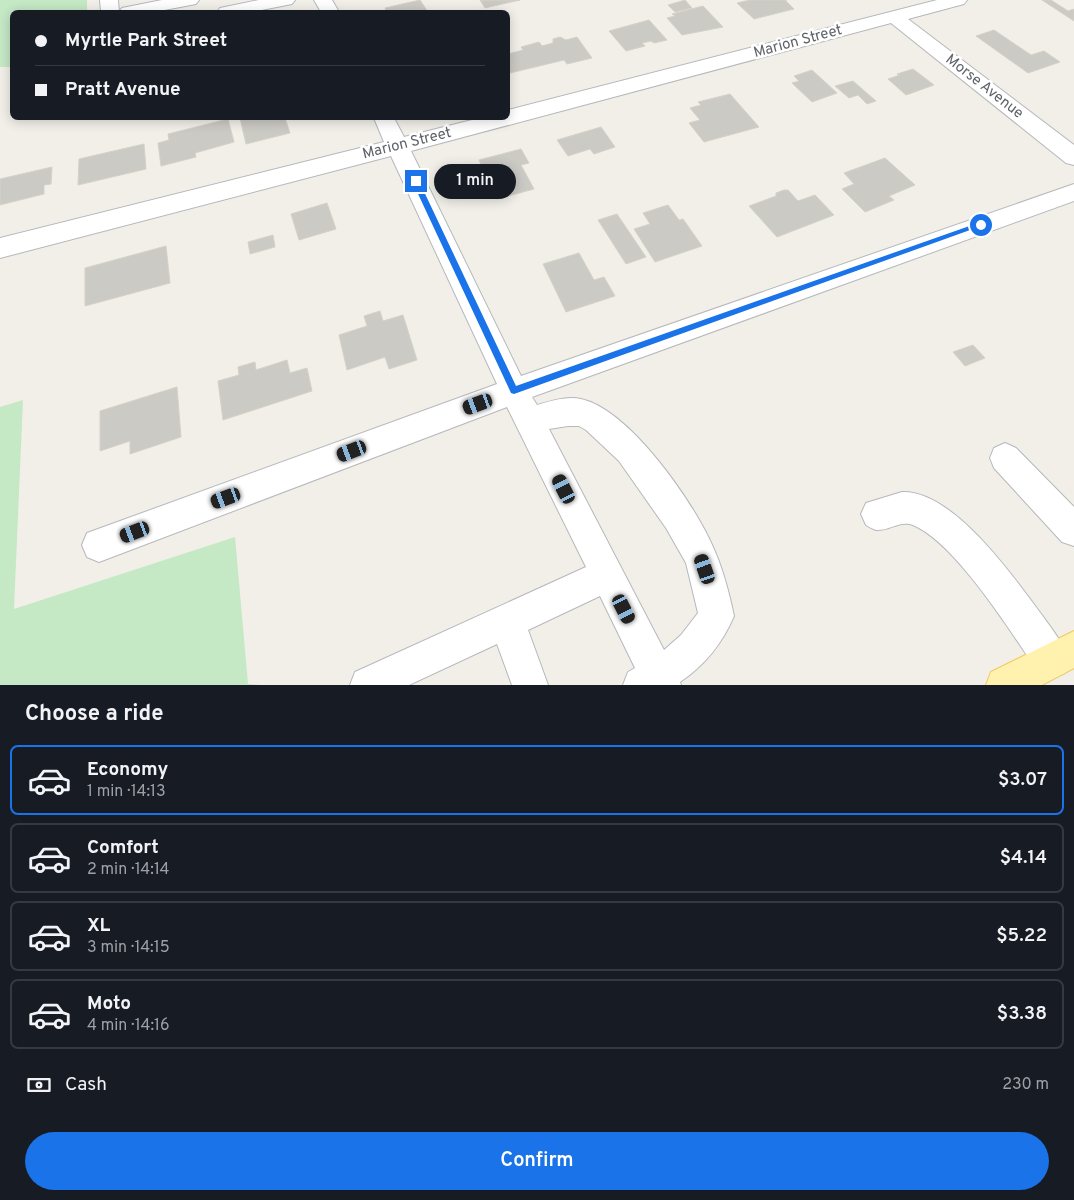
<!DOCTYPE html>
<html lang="en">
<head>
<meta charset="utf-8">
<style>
	body { margin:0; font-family:Overpass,sans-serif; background:#242831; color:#f1f3f6; height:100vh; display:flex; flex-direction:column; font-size:19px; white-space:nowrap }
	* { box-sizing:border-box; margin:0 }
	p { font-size:16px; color:#9ea1a6 }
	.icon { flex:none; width:28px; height:28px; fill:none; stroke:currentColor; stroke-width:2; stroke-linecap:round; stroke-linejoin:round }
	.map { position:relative; height:685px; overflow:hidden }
	.sheet { display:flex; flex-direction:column; background:#171b24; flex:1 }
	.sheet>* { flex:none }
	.banner { position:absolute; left:10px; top:10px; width:500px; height:110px; border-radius:8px; box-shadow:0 2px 12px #0003; display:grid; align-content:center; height:110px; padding:0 25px; background:#171b24 }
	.end { position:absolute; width:22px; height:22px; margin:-11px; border:6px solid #1a73e8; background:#fff; box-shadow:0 0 0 2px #fff }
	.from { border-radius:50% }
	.bubble { position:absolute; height:35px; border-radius:18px; background:#171b24; box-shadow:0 2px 12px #0003; font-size:16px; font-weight:600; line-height:35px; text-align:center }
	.car { position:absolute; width:15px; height:30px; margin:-15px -8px; border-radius:6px; box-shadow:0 0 4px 1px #0007; background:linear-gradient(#222 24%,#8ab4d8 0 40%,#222 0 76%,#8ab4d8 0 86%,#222 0) }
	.banner b { display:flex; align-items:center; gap:18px; height:48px; font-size:19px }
	.banner b+b { border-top:1px solid #363941 }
	.banner i { width:12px; height:12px; background:#f1f3f6 }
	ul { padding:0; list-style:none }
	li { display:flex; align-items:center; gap:15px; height:70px; margin:0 10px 8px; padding:0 15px; border:2px solid #363941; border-radius:8px }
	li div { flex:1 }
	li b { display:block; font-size:19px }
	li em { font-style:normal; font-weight:600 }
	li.current { border-color:#1a73e8 }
	li>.icon { width:45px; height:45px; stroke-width:1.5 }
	h2 { padding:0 25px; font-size:22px; line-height:60px }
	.pay { display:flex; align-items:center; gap:12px; height:55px; padding:0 25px; font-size:19px }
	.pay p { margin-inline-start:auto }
	.cta { display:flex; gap:10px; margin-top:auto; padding:10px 25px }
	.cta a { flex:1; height:58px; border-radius:30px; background:#1a73e8; color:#fff; font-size:20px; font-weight:600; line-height:58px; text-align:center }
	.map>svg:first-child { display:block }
	.green { fill:#c5e8c5 }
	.building { fill:#cccac5; stroke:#d6d1c6 }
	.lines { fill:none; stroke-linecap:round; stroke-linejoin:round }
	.minor-casing { stroke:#b5b8bc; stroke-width:2 }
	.major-casing { stroke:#f2c960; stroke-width:2 }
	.minor { fill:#fff; fill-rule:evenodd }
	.major { fill:#fff2af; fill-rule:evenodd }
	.route { fill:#1a73e8 }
	.labels { text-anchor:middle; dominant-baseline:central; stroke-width:5; stroke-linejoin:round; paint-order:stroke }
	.far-street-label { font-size:15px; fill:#5f6368; stroke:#fff }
</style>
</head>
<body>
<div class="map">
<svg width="1074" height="685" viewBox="0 0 1074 685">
	<rect width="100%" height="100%" fill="#f1efe8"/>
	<path class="green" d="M0 0H87V12H12V67H0Z
		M23 400 14 609 235 537 248 684 262 685H0V407Z"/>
	<path class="building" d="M420 0 428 12H387L385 8Z
		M480 0H520L485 8Z
		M685 0 692 8 675 12 668 5Z
		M750 0H787H785L794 9 754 19 737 3Z
		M1042 0H1051L1068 11 1074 9V21Z
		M703 6 723 27 682 35 667 18 675 16 672 14Z
		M649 20 667 40 654 43 651 41 642 43 645 46 626 51 609 31Z
		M994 30 1031 55 1044 51 1060 62 1028 73 976 36Z
		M560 37 566 40 577 37 592 58 567 64 564 60 510 73 508 70V54L523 50 521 47 539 42 542 46 553 43V39Z
		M913 69 934 85 906 95 888 79 900 75 897 74Z
		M812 70 837 93 812 102 792 83 799 81 794 76Z
		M853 81 876 101 867 104 858 95 849 98 835 86Z
		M730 94 759 127 704 142 689 123 700 120 690 108 701 105 698 102Z
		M240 118H289H285L290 133 246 144Z
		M228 119 234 142 195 153 196 157 161 166 158 143 169 140 168 134Z
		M601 127 615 147 594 154 590 149 568 156 557 140Z
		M144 144 146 169 78 185 79 159Z
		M521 149 529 163 521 165 534 189 497 199 479 160Z
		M885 158 915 185 889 196 894 200 865 212 842 189 854 184 844 173Z
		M52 167 51 184 44 185V194L0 205V179Z
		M784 190H788L798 201 815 195 834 215 777 237 749 206 776 196V193Z
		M327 203 336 229 299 240 291 214Z
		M668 205 679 220 683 219 702 246 655 262 634 229 650 224 643 213Z
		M617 214 646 257 626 264 598 220Z
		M273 235 275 247 250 254 248 242Z
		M166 246 170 283 85 306V268Z
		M579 253 594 280 604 277 615 296 566 312 543 264Z
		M380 311 383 321 403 315 417 360 389 369 385 357 347 370 339 335 367 326 364 316Z
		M973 345 985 358 965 366 953 352Z
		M287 360 290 373 307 368 312 391 223 420 218 381 239 375 238 367 255 362 256 370Z
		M177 387 181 437 130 454V441L100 451V411Z"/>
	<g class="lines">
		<defs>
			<path id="minor" d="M100 0H118L119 12 122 8 162 0H199L196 4 154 12H101Z
				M259 0H295L292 4 251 12H217L220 8Z
				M314 0H332L339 12H321Z
				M937 0H967L964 4 908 19 1074 145V165L1066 163 891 23 411 151 521 376 1074 184V201L532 397 537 405C551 401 567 396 581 399 630 410 694 503 713 547 723 569 729 592 734 616 722 644 705 665 680 682L681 685H623L628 672 635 668 600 596 528 630 548 685H512L497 644 409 685H350L355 672 586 567 507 407 99 562 87 557 82 545 87 533 497 384 391 156 0 258V238L384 142 374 118H394L404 137 480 118H508V110ZM568 426H579L586 430 619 461 666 528 686 563 698 613 681 635 664 650 549 429Z
				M1005 443 1016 448 1074 507V546L1062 542 994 468 990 458 994 448Z
				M902 492C950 490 1007 568 1033 603 1046 621 1061 639 1070 660L1065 673 1052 678 1039 673C1012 634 956 543 913 525 900 520 889 531 876 530 873 529 869 527 866 525L861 514 866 503Z"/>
			<path id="major" d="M1074 631V668L1042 685H986L991 672Z"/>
		</defs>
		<use href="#minor" class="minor-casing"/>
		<use href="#major" class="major-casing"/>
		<use href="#minor" class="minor"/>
		<use href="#major" class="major"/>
	</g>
	<path class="route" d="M413 179 419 181 516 386 978 223 981 222 984 225 514 394 511 393 412 181Z"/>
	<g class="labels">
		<g class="far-street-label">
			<text transform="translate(798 42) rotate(-15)">Marion Street</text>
			<text transform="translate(984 87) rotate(38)">Morse Avenue</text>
			<text transform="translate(407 144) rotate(-14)">Marion Street</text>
		</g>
	</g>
</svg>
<i class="end from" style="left:981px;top:225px"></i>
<i class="end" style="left:416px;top:181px"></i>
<div class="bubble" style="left:434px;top:164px;width:82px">1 min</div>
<i class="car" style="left:478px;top:404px;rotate:250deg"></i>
<i class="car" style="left:352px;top:451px;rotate:249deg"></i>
<i class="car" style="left:564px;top:489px;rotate:333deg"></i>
<i class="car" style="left:226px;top:498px;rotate:250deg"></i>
<i class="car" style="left:135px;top:532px;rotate:249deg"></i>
<i class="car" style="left:705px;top:569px;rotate:341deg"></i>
<i class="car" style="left:624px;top:609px;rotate:153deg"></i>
<div class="banner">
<b><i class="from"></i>Myrtle Park Street</b>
<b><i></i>Pratt Avenue</b>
</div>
</div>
<section class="sheet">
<h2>Choose a ride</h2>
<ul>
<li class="current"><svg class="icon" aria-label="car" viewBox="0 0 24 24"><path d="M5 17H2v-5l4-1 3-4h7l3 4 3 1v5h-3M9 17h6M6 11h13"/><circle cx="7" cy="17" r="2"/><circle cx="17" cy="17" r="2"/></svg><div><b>Economy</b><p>1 min · 14:13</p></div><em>$3.07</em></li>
<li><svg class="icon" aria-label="car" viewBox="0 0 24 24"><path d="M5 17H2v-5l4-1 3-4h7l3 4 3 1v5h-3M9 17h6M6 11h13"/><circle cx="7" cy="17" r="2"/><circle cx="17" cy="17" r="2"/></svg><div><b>Comfort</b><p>2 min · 14:14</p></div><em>$4.14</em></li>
<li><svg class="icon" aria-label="car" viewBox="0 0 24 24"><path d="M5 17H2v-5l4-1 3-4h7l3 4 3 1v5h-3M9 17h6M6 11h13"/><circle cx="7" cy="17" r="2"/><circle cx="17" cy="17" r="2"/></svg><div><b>XL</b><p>3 min · 14:15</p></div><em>$5.22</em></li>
<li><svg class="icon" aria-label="car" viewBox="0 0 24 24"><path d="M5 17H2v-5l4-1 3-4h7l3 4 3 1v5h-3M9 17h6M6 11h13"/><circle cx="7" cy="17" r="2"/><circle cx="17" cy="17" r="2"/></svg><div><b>Moto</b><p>4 min · 14:16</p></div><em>$3.38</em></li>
</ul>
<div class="pay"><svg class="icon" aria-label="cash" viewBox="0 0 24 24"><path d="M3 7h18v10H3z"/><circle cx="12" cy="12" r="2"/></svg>Cash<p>230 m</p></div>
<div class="cta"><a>Confirm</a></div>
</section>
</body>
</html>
